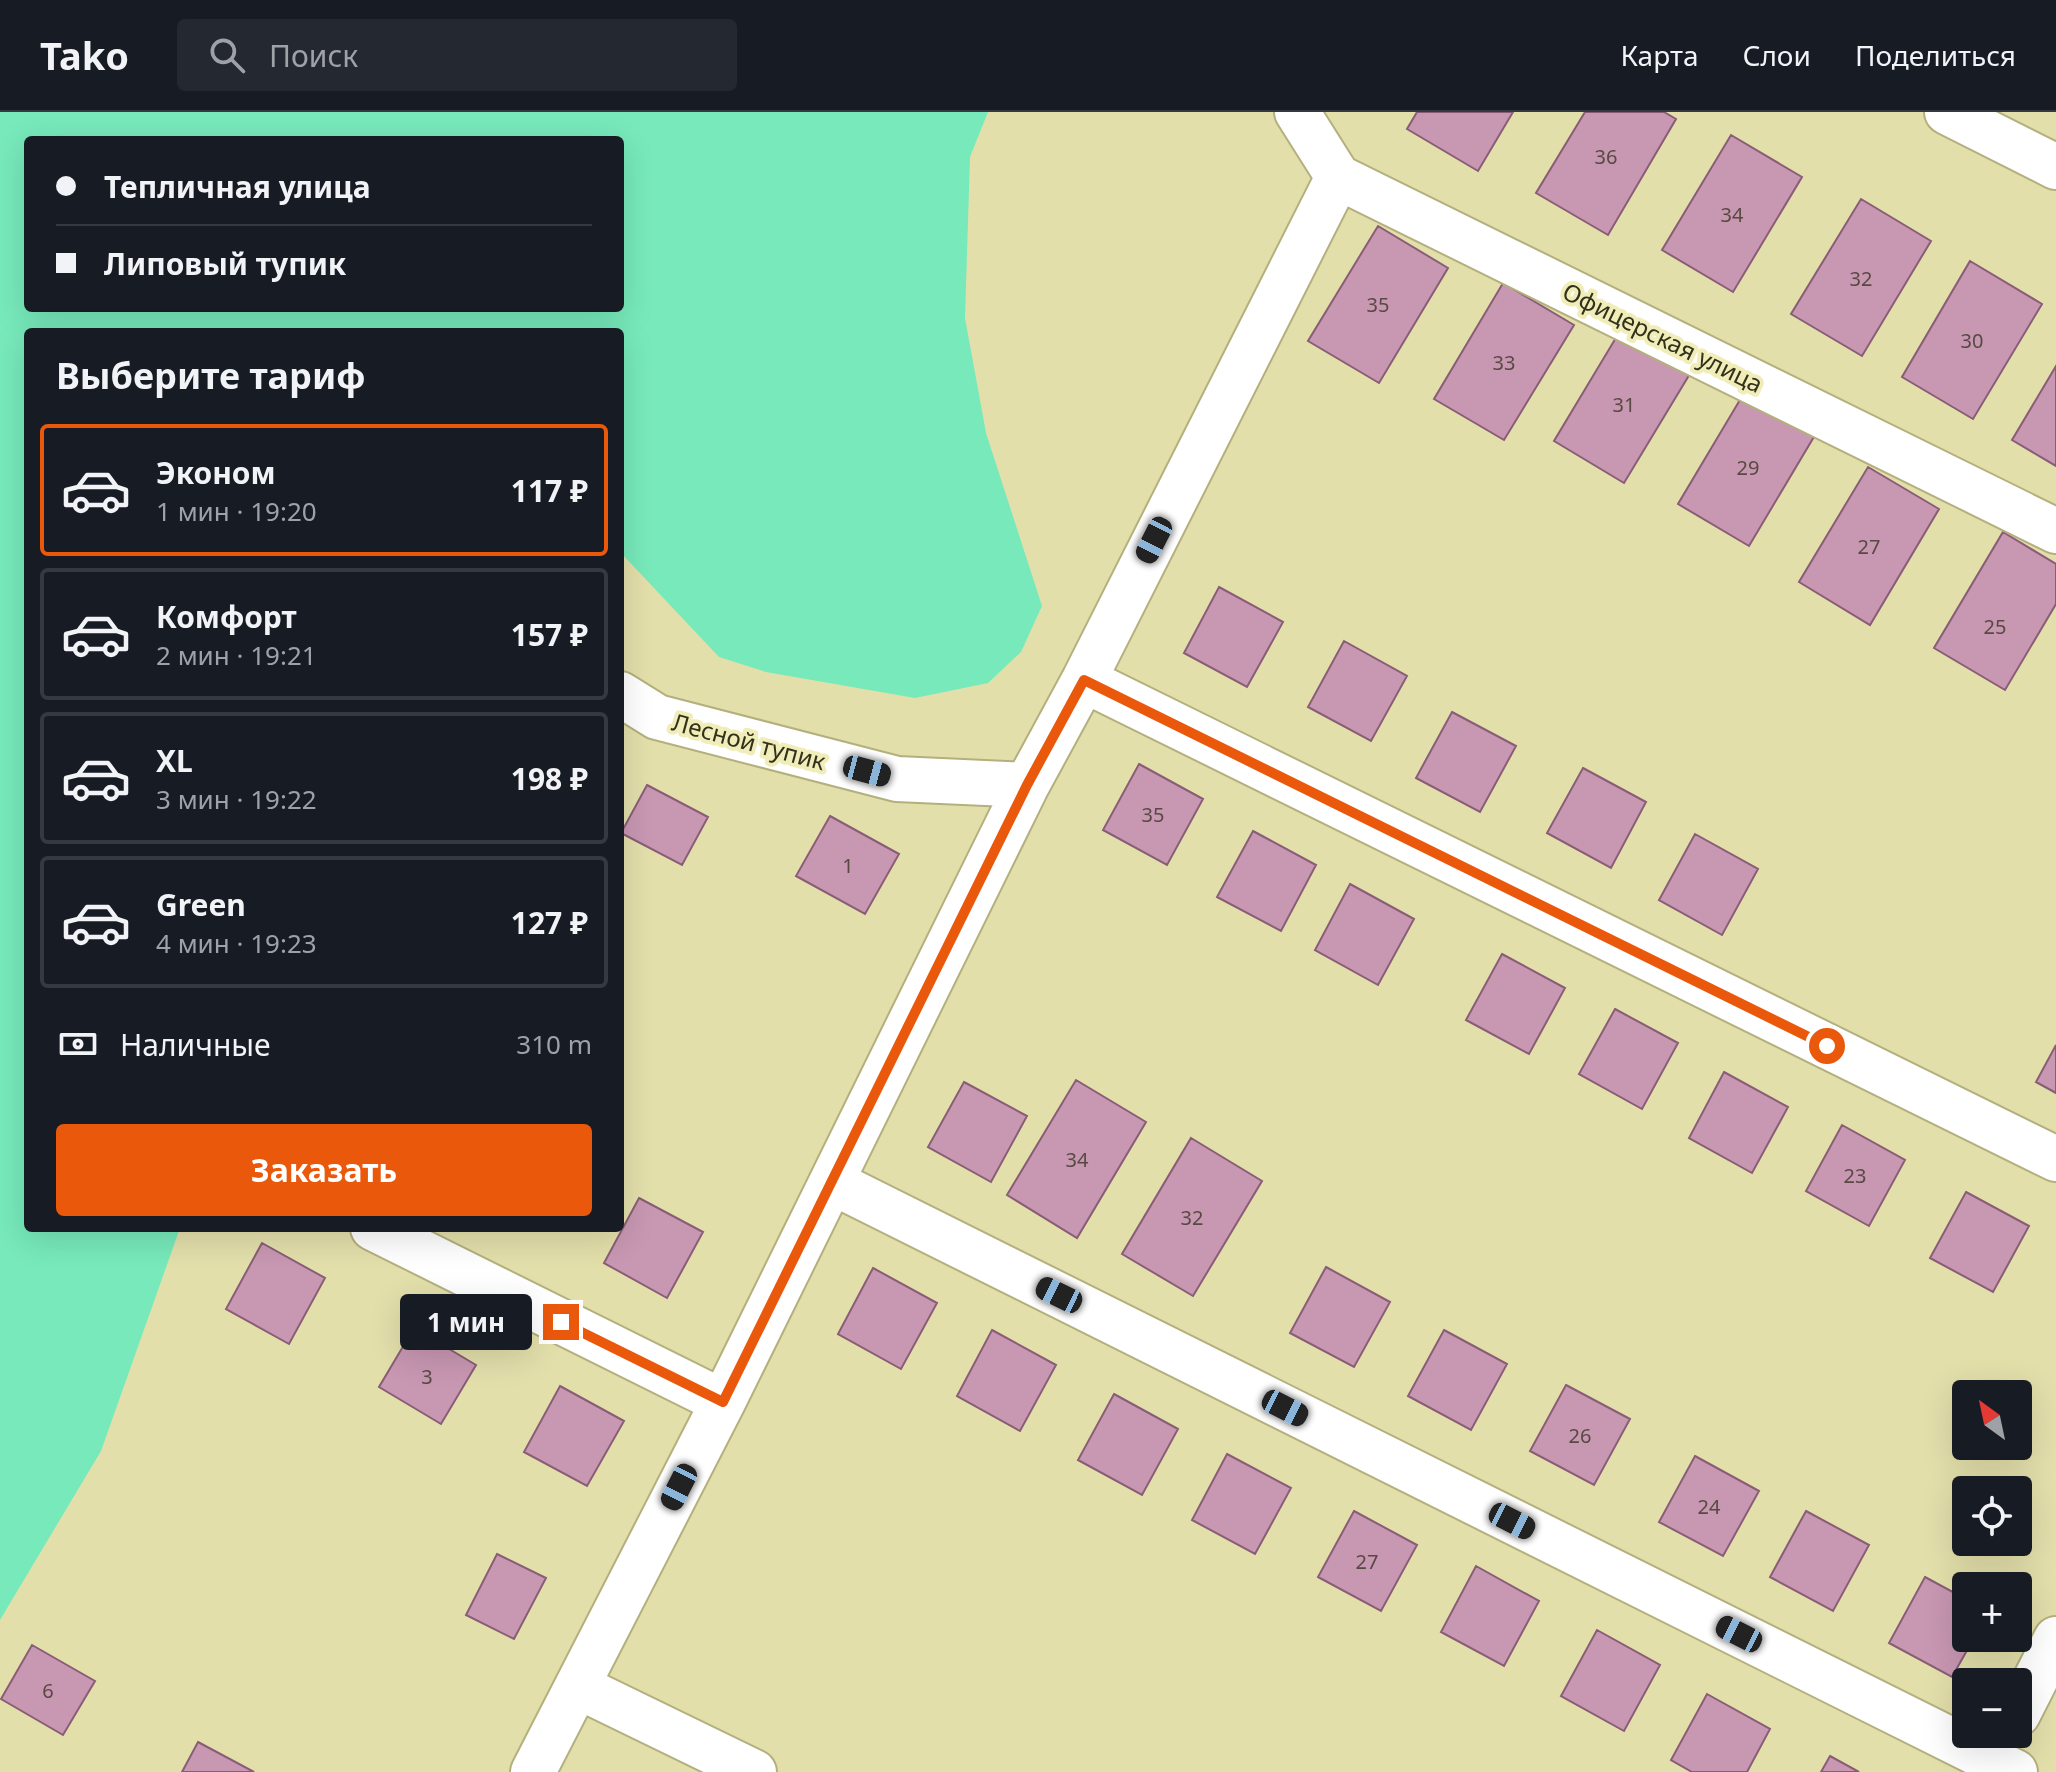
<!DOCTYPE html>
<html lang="ru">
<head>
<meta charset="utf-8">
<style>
	body { margin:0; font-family:"Noto Sans",sans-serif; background:#242831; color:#f1f3f6; height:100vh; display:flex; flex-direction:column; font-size:30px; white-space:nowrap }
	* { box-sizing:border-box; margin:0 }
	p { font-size:26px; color:#9ea1a6 }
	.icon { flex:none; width:44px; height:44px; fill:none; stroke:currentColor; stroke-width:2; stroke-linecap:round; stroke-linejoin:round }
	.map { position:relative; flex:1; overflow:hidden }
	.drawer { position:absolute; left:24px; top:216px; width:600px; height:904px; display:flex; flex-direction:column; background:#171b24; border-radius:8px; box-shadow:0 8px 32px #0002 }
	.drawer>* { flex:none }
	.guide { position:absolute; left:24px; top:24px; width:600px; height:176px; border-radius:8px; box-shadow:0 8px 32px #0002; display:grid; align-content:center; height:176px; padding:0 32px; background:#171b24 }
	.needle { width:52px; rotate:327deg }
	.fabs { position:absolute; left:1952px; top:1268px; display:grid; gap:16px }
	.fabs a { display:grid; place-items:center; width:80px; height:80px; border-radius:8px; background:#171b24; box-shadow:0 8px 32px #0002; font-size:40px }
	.end { position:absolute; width:36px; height:36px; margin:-18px; border:10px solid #ea580c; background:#fff; box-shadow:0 0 0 4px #fff }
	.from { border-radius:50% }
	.bubble { position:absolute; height:56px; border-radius:8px; background:#171b24; box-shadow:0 8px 32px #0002; font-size:26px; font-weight:700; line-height:56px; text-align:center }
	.car { position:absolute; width:24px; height:48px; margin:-24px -12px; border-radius:10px; box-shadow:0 0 6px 2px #0007; background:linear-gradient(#222 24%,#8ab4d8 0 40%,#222 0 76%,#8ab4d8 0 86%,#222 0) }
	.guide b { display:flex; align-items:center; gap:28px; height:76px; font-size:30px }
	.guide b+b { border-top:2px solid #363941 }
	.guide i { width:20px; height:20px; background:#f1f3f6 }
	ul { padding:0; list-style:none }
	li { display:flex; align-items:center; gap:24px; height:132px; margin:0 16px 12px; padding:0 16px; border:4px solid #363941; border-radius:8px }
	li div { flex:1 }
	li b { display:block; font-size:30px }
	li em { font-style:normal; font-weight:700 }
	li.selected { border-color:#ea580c }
	li>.icon { width:72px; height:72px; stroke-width:1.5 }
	h2 { padding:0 32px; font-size:36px; line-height:96px }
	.pay { display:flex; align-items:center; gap:20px; height:88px; padding:0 32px; font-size:30px }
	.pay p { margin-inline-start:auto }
	.action { display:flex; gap:16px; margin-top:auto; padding:16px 32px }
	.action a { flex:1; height:92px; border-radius:8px; background:#ea580c; color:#fff; font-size:32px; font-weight:700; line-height:92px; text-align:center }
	header { display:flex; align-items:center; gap:48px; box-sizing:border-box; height:112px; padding:0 40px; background:#171b24; border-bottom:2px solid #363941 }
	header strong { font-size:38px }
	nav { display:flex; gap:44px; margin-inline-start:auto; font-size:28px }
	.search { width:560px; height:72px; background:#242831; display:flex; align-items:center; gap:20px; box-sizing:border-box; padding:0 28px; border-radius:8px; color:#9ea1a6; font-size:30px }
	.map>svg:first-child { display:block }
	.green { fill:#77e9ba; fill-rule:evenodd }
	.building { fill:#c897b2; stroke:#895d76; stroke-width:2 }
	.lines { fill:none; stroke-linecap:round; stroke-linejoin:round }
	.minor-casing { stroke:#b4b07e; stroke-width:48 }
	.minor { stroke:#fff; stroke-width:44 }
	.route { stroke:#ea580c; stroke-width:10 }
	.labels { text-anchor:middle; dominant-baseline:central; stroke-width:8; stroke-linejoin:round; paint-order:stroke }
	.number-label { font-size:20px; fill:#584a42 }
	.street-label { font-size:24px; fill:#32311c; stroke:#f0edb8 }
</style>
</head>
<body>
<header>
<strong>Tako</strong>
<div class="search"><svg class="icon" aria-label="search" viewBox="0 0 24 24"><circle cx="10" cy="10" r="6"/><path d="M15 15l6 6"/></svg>Поиск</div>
<nav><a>Карта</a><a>Слои</a><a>Поделиться</a></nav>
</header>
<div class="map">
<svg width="2056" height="1660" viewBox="0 0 2056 1660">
	<rect width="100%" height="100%" fill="#e3dfab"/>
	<path class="green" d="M0 0H988L970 45 965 206 986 321 1042 494 1021 540 988 571 915 586 766 560 719 545 620 440V220H28V1116H180L101 1339 0 1508ZM28 28H620V196H28Z"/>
	<path class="building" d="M1417 0H1513L1478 59 1407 17Z
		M1585 0H1664L1676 7 1608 123 1536 81Z
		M1731 23 1802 65 1733 180 1662 138Z
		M1861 87 1931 129 1862 244 1791 202Z
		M1378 114 1448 156 1379 271 1308 229Z
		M1970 149 2042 192 1973 307 1902 265Z
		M1503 171 1574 213 1504 328 1434 287Z
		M1623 214 1694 255 1624 371 1554 329Z
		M2056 254V354L2012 328Z
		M1747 276 1818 318 1749 434 1678 392Z
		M1868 355 1939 397 1870 513 1799 470Z
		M2003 420 2056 452V492L2005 578 1934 536Z
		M1219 475 1283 510 1247 575 1184 541Z
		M1344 529 1407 564 1371 629 1308 595Z
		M1452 600 1516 634 1480 700 1416 666Z
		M1139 652 1203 687 1167 753 1103 718Z
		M1583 656 1646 690 1611 756 1547 721Z
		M647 673 708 705 682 753 621 721Z
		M830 704 899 742 865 802 796 764Z
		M1253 719 1316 753 1281 819 1217 785Z
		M1695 722 1758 757 1722 823 1659 788Z
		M1350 772 1414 807 1378 873 1315 838Z
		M1502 842 1565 876 1529 942 1466 908Z
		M1615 897 1678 931 1642 997 1579 962Z
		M2056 933V981L2036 970Z
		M1724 960 1788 995 1752 1061 1689 1026Z
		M1076 968 1146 1010 1077 1126 1007 1083Z
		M964 970 1027 1004 991 1070 928 1035Z
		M1842 1013 1905 1048 1869 1114 1806 1079Z
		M1191 1026 1262 1069 1193 1184 1122 1142Z
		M1966 1080 2029 1114 1993 1180 1930 1146Z
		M639 1086 703 1120 667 1186 604 1151Z
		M262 1131 325 1166 289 1232 226 1197Z
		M1326 1155 1390 1190 1354 1255 1290 1221Z
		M873 1156 937 1191 901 1257 838 1222Z
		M414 1216 476 1253 441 1312 379 1275Z
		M992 1218 1056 1253 1020 1319 957 1284Z
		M1444 1218 1507 1252 1471 1318 1408 1284Z
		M1566 1273 1630 1307 1594 1373 1530 1339Z
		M560 1274 624 1309 587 1374 524 1340Z
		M1114 1282 1178 1317 1142 1383 1078 1348Z
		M1227 1342 1291 1376 1255 1442 1192 1408Z
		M1695 1344 1759 1379 1723 1444 1659 1410Z
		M1354 1399 1417 1433 1381 1499 1318 1465Z
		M1806 1399 1869 1433 1833 1499 1770 1465Z
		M497 1442 546 1466 514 1527 466 1503Z
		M1476 1454 1539 1489 1504 1554 1441 1520Z
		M1925 1465 1966 1487V1526H1974L1952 1565 1889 1531Z
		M1597 1518 1660 1553 1624 1619 1561 1584Z
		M32 1533 95 1569 63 1623 1 1587Z
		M1707 1582 1770 1617 1747 1660H1692L1671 1648Z
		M198 1630 254 1660H182Z
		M1830 1644 1859 1660H1821Z"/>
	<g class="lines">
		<defs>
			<path id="minor" d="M1297 0 1338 65 2056 419
				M1947 0 2056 55
				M1084 568 2056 1047
				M620 582 657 605 897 667 1027 673
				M832 1070 2015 1660
				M373 1116 723 1290
				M577 1574 754 1660
				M2018 1602 2056 1527
				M533 1660 723 1290 1027 673 1084 568 1338 65"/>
		</defs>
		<use href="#minor" class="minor-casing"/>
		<use href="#minor" class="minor"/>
	</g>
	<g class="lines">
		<path class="route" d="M561 1210 723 1290 1027 673 1084 568 1827 934"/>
	</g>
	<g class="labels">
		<g class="number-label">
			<text x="1606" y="44">36</text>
			<text x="1732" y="102">34</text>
			<text x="1861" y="166">32</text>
			<text x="1378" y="192">35</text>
			<text x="1972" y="228">30</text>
			<text x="1504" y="250">33</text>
			<text x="1624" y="292">31</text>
			<text x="1748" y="355">29</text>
			<text x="1869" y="434">27</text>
			<text x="1995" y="514">25</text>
			<text x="1153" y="702">35</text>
			<text x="848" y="753">1</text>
			<text x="1077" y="1047">34</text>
			<text x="1855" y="1063">23</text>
			<text x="1192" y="1105">32</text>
			<text x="427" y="1264">3</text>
			<text x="1580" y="1323">26</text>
			<text x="1709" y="1394">24</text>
			<text x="1367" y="1449">27</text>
			<text x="48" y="1578">6</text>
		</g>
		<g class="street-label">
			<text transform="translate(1663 225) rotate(26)">Офицерская улица</text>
			<text transform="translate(749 629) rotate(15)">Лесной тупик</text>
		</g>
	</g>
</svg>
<div class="fabs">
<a><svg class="needle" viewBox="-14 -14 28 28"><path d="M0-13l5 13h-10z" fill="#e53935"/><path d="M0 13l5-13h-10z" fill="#9ea1a6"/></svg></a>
<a><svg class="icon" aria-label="locate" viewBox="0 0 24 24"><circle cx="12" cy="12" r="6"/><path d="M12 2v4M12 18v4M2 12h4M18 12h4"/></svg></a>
<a>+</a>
<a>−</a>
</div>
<i class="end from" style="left:1827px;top:934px"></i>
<i class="end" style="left:561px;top:1210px"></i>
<div class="bubble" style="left:400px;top:1182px;width:132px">1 мин</div>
<i class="car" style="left:1154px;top:428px;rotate:207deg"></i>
<i class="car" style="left:867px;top:659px;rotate:105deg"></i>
<i class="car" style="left:1059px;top:1183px;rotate:296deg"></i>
<i class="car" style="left:1285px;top:1296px;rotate:117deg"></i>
<i class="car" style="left:679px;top:1375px;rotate:207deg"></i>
<i class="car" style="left:1512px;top:1409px;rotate:117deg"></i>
<i class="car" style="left:1739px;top:1522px;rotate:297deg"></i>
<div class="guide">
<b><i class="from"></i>Тепличная улица</b>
<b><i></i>Липовый тупик</b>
</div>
<section class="drawer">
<h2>Выберите тариф</h2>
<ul>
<li class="selected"><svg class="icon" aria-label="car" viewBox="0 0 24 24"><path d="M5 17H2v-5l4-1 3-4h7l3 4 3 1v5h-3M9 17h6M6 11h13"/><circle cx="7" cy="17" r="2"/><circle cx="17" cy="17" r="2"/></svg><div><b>Эконом</b><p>1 мин · 19:20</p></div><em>117 ₽</em></li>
<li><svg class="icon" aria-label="car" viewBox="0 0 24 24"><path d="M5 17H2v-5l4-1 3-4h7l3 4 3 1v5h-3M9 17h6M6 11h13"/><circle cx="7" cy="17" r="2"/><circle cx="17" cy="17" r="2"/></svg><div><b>Комфорт</b><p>2 мин · 19:21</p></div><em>157 ₽</em></li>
<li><svg class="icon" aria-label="car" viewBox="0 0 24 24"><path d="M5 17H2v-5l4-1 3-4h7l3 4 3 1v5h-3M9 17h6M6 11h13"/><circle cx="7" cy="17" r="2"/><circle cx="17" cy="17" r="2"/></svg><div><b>XL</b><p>3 мин · 19:22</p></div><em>198 ₽</em></li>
<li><svg class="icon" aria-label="car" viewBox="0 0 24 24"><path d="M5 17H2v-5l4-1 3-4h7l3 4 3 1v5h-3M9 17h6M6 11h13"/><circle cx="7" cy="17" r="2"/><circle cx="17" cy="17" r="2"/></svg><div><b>Green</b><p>4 мин · 19:23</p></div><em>127 ₽</em></li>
</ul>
<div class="pay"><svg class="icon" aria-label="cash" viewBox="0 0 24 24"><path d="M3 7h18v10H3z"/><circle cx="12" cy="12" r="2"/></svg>Наличные<p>310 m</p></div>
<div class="action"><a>Заказать</a></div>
</section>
</div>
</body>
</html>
